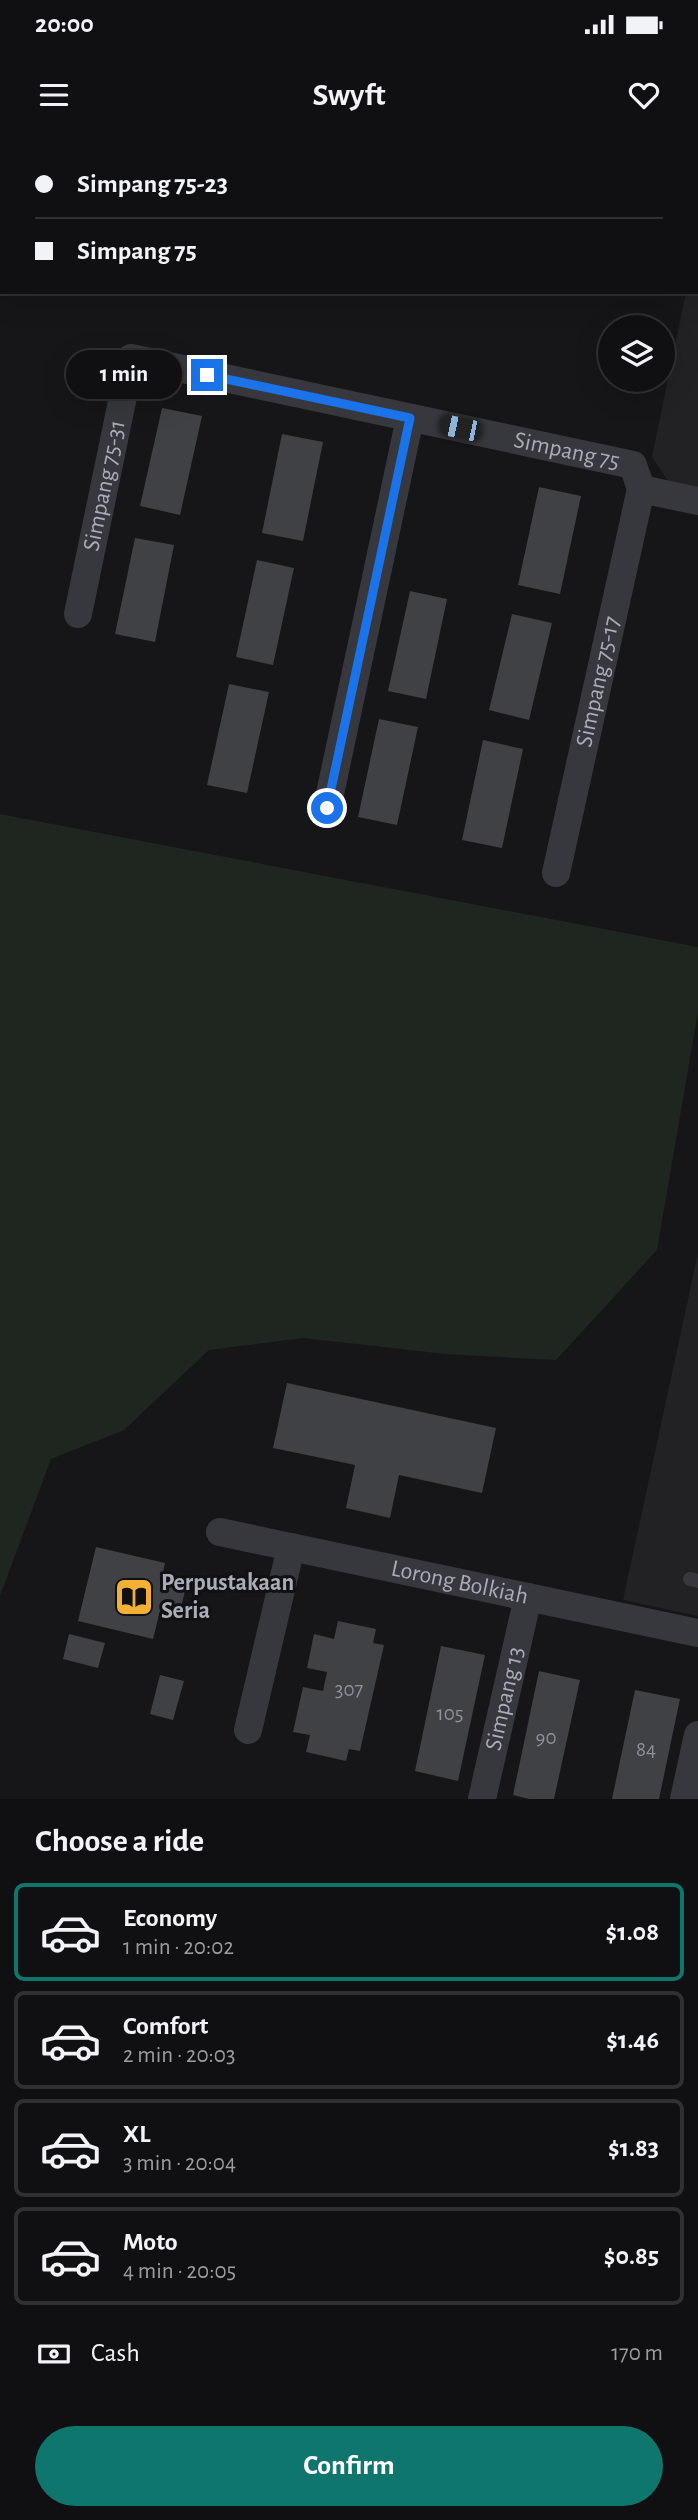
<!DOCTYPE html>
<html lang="en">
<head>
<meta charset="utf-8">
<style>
	body { margin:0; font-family:"Alegreya Sans",sans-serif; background:#19191b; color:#f1f3f6; height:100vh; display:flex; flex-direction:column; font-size:26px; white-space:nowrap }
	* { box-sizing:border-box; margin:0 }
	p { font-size:23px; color:#9c9d9f }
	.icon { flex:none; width:38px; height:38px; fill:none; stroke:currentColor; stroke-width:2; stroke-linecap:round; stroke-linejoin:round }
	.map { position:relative; height:1659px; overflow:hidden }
	.panel { display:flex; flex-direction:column; background:#101012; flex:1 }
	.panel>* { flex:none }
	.guide { position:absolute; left:0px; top:0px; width:698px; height:154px; box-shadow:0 7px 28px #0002,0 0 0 2px #303032; display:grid; align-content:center; height:154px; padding:0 35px; background:#101012 }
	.buttons { position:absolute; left:598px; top:175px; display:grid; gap:14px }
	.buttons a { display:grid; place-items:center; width:77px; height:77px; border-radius:50%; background:#101012; box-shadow:0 7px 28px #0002,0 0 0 2px #303032; font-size:35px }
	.end { position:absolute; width:32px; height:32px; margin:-16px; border:9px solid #1a73e8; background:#fff; box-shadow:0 0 0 4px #fff }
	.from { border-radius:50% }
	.bubble { position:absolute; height:49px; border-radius:24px; background:#101012; box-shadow:0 7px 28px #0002,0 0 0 2px #303032; font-size:23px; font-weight:700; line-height:49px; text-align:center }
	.car { position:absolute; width:21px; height:42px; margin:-21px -10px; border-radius:9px; box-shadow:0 0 5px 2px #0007; background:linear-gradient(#222 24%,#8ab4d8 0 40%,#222 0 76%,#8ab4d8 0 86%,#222 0) }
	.guide b { display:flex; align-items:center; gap:24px; height:66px; font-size:26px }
	.guide b+b { border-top:2px solid #303032 }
	.guide i { width:18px; height:18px; background:#f1f3f6 }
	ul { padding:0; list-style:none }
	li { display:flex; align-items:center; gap:21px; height:98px; margin:0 14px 10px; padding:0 21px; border:4px solid #303032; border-radius:10px }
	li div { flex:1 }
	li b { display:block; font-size:26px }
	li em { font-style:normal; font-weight:700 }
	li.on { border-color:#0f766e }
	li>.icon { width:63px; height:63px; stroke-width:1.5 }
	h2 { padding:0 35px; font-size:32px; line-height:84px }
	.pay { display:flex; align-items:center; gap:18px; height:77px; padding:0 35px; font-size:26px }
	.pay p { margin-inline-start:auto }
	.primary-button { display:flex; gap:14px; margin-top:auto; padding:14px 35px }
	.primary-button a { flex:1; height:80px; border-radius:42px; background:#0f766e; color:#fff; font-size:28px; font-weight:700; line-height:80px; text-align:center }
	.status { display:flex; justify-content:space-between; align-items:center; height:49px; padding:0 35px; background:#101012; direction:ltr }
	.status svg { height:19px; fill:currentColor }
	header { display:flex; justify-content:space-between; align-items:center; height:91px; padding:0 35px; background:#101012; font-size:32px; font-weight:700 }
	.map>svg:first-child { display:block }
	.built { fill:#222225 }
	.green { fill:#1e261f }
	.building { fill:#404145 }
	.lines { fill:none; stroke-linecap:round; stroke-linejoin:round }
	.service { stroke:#37383d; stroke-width:14 }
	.minor { stroke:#37383d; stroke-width:28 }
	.route { stroke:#1a73e8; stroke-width:9 }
	.labels { text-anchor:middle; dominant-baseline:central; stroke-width:6; stroke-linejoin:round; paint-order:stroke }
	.number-label { font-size:21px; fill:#8e929b }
	.street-label { font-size:24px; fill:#a8adb8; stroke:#111113 }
	.poi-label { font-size:24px; font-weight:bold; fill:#a8adb8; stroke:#111113; text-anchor:start }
</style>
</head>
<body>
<div class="status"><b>20:00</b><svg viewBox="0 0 49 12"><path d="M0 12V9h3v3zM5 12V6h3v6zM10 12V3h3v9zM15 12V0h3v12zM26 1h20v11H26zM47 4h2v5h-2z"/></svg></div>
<header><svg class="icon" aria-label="menu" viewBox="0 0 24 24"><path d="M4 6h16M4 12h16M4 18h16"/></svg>Swyft<svg class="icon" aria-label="heart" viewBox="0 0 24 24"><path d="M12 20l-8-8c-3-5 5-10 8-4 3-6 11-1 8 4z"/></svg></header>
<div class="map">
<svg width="698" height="1659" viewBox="0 0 698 1659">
	<rect width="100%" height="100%" fill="#161618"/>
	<path class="built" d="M698 96V350L670 344 652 317 686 152H696Z
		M698 1113V1476L623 1460Z"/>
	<path class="green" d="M0 674 698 807V872L657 1110 556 1220 445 1214 303 1198 209 1210 124 1290 51 1319 0 1456Z"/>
	<path class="building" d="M162 268 202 276 180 375 140 366Z
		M282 294 323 302 303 401 262 393Z
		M539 347 581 356 560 454 518 445Z
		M135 398 174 405 155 502 115 494Z
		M257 420 294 428 273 525 236 517Z
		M410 451 447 459 426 559 388 551Z
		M512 474 552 483 529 580 489 570Z
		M229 544 269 552 247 653 207 645Z
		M379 579 418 587 397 685 358 677Z
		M483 600 523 609 502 708 462 700Z
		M287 1243 496 1288 482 1353 399 1335 390 1378 346 1368 355 1325 273 1308Z
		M96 1407 165 1423 161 1441 186 1447 180 1471 161 1467 153 1499 78 1481Z
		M338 1481 376 1489 373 1503 384 1505 360 1611 349 1609 346 1621 306 1612 310 1595 293 1592 303 1547 323 1551 327 1532 307 1528 314 1494 334 1499Z
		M69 1494 105 1503 98 1528 63 1519Z
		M441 1506 485 1515 458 1641 415 1631Z
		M539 1531 580 1540 554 1659H529L513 1655Z
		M160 1535 184 1541 173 1580 150 1574Z
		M635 1550 680 1559 659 1659H612Z"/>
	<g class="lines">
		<path class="service" d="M690 1439 698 1441"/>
		<g class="minor">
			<path d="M641 349 698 361"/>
			<path id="s1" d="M78 474 131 218 633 325 641 349"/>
			<path d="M327 668 410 278"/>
			<path id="s2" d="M556 733 641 349"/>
			<path id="s3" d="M220 1392 698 1493"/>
			<path d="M248 1590 291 1407"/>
			<path id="s4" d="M482 1659 528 1457"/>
			<path d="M684 1659 698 1595"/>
		</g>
	</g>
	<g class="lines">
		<path class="route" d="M207 235 410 278 327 668"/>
	</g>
	<defs>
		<symbol id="library-square" viewBox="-11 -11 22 22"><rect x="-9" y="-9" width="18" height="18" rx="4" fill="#f2b134" stroke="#111113"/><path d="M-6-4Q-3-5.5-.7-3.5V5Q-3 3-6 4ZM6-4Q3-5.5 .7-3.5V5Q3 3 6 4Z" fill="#111"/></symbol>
	</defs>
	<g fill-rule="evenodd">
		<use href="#library-square" x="112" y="1435" width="44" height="44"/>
	</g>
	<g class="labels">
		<g class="number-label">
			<text x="349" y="1549">307</text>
			<text x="450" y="1573">105</text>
			<text x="546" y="1597">90</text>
			<text x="646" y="1609">84</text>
		</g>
		<g class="street-label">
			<text stroke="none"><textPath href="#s1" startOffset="707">Simpang 75</textPath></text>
			<text stroke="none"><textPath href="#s1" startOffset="131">Simpang 75-31</textPath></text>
			<text stroke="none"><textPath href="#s2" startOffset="196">Simpang 75-17</textPath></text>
			<text stroke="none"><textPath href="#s3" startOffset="245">Lorong Bolkiah</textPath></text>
			<text stroke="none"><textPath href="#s4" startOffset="103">Simpang 13</textPath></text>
		</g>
		<g class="poi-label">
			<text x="161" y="1443">Perpustakaan<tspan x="161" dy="28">Seria</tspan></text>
		</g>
	</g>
</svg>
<div class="buttons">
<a><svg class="icon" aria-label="layers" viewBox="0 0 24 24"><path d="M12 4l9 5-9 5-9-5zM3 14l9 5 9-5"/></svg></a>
</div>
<i class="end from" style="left:327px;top:668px"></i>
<i class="end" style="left:207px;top:235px"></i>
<div class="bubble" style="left:66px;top:210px;width:116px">1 min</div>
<i class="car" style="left:460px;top:288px;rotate:282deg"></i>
<div class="guide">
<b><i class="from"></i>Simpang 75-23</b>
<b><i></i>Simpang 75</b>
</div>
</div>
<section class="panel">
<h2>Choose a ride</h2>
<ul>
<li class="on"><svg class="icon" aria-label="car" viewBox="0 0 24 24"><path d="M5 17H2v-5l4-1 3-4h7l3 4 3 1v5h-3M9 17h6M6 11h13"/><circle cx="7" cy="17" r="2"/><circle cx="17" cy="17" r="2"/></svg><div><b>Economy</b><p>1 min · 20:02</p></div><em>$1.08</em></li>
<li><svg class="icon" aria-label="car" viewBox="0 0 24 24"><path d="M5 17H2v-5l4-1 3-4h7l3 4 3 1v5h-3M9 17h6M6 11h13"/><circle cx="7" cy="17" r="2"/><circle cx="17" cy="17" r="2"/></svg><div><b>Comfort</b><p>2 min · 20:03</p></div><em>$1.46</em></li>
<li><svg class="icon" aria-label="car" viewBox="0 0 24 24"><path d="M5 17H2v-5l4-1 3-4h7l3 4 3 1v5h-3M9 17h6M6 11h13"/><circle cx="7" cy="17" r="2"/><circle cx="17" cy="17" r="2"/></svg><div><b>XL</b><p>3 min · 20:04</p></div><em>$1.83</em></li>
<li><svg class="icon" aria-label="car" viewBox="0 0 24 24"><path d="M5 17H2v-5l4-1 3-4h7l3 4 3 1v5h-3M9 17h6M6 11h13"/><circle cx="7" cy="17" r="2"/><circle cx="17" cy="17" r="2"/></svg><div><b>Moto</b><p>4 min · 20:05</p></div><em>$0.85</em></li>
</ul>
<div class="pay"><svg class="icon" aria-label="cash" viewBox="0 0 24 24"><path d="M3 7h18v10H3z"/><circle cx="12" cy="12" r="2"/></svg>Cash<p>170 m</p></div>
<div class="primary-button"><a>Confirm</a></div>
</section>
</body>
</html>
